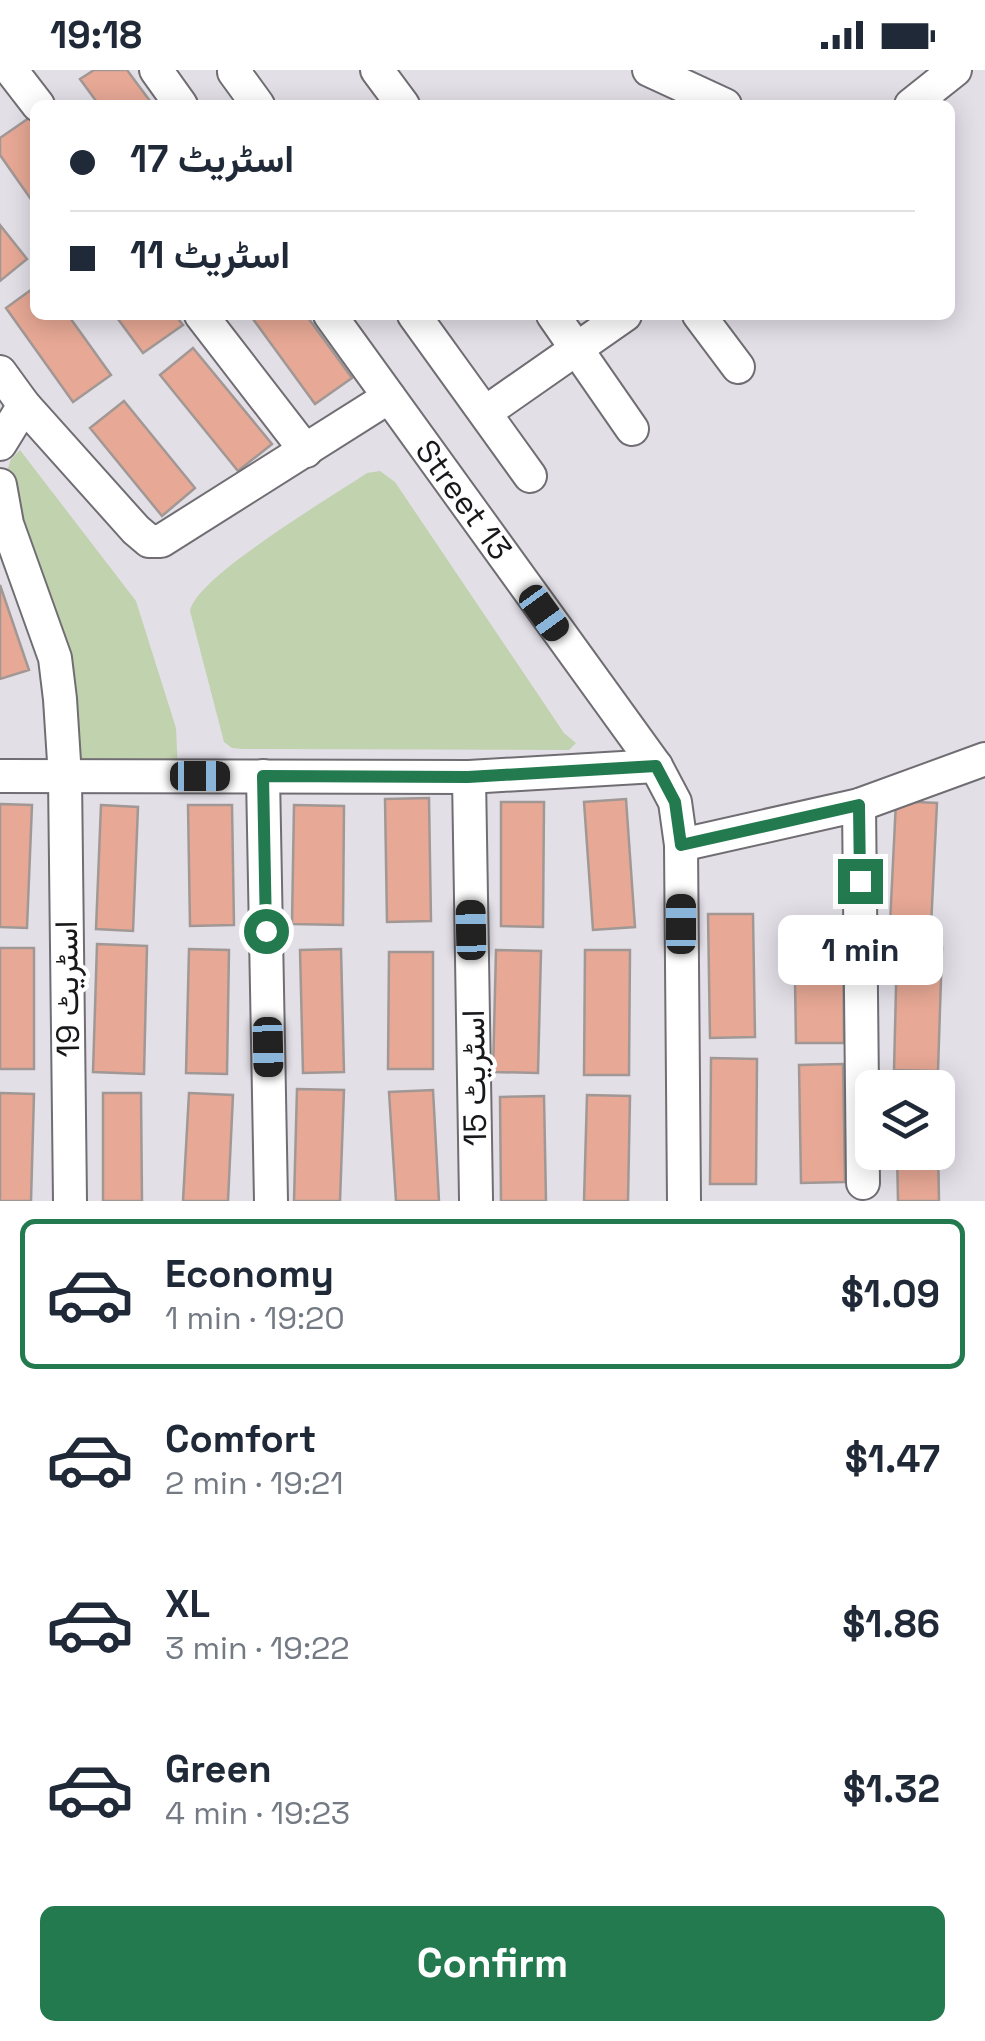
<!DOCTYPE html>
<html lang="en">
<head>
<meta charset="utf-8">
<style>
	body { margin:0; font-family:"Space Grotesk",Vazirmatn,sans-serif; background:#f2f2f3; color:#1f2937; height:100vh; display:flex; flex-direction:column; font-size:38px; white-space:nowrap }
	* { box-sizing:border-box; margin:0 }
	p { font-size:32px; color:#747a83 }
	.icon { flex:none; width:55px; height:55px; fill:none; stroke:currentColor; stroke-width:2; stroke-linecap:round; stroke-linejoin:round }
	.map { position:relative; height:1131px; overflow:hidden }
	.drawer { display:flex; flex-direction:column; background:#fff; flex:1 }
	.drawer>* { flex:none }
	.guide { position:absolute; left:30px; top:30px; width:925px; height:220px; border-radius:15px; box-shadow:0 5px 25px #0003; display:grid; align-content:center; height:220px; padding:0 40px; background:#fff }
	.controls { position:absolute; left:855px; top:1000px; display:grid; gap:20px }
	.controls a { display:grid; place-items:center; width:100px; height:100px; border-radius:15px; background:#fff; box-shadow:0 5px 25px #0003; font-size:50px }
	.end { position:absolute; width:45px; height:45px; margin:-22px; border:12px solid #237a4e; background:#fff; box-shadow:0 0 0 5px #fff }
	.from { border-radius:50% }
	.bubble { position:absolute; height:70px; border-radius:15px; background:#fff; box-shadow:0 5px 25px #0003; font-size:32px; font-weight:700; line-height:70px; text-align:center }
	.car { position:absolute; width:30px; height:60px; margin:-30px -15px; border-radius:12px; box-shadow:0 0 8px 2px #0007; background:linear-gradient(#222 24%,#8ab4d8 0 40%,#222 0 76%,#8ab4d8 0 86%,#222 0) }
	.guide b { display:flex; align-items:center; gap:35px; height:95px; font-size:38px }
	.guide b+b { border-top:2px solid #e0e1e3 }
	.guide i { width:25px; height:25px; background:#1f2937 }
	ul { padding:18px 0 0; list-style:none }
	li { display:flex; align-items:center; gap:30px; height:150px; margin:0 20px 15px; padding:0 20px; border:5px solid transparent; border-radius:15px }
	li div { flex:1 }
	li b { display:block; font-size:38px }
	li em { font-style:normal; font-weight:700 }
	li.current { border-color:#237a4e }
	li>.icon { width:90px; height:90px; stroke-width:1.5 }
	.primary-button { display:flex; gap:20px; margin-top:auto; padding:20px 40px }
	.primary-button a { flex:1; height:115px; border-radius:15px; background:#237a4e; color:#fff; font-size:40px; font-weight:700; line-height:115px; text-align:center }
	.status { display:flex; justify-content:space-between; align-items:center; height:70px; padding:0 50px; background:#fff; direction:ltr }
	.status svg { height:28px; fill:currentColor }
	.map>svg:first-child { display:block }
	.green { fill:#c1d2af }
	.building { fill:#e7a895; stroke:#a19895; stroke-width:2.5 }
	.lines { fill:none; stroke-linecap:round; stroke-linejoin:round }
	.minor-casing { stroke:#706d73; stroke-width:36 }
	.minor { stroke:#fff; stroke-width:32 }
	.route { stroke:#237a4e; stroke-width:12 }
	.labels { text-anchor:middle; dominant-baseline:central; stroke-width:8; stroke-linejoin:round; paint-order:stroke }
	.street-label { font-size:32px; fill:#18171a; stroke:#fff }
</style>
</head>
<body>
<div class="status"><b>19:18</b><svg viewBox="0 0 49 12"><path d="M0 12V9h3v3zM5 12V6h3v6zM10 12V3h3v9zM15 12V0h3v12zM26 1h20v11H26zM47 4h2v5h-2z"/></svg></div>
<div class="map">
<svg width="985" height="1131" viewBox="0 0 985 1131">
	<rect width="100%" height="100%" fill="#e3dfe7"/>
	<path class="green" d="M20 380 136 531 176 658 178 701 64 696 6 404 11 389Z
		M380 401 395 412 564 663 576 673 569 680 243 679 232 678 224 672 190 541C196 507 333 426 367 403Z"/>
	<path class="building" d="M94 0H127L153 35H99L80 9Z
		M29 48 35 57V135L0 85V68Z
		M0 155 27 189 0 211Z
		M35 217V245H68L111 305 73 332 6 238Z
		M115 245H175L183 255 143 283Z
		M250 245H306L352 308 315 334Z
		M193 278 272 374 238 401 160 305Z
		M124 331 195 418 162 446 90 358Z
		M0 515 29 600 0 609Z
		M429 728 431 851 387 852 385 729Z
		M626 729 635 857 593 860 584 732Z
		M896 731 937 733 931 856 890 854Z
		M501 732H544L543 857 501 856Z
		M0 734 32 735 27 858 0 857Z
		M101 735 138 737 133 861 96 859Z
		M188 735H232L234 855 190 856Z
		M294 735 344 736 343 855 292 854Z
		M708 844H753L755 967 710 968Z
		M794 850H843L844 973H796Z
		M97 874 147 876 144 1004 93 1002Z
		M897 877 942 878 938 1001 894 1000Z
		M0 878H34V999H0Z
		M189 879 229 880 227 1004 186 1003Z
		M341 879 344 1002 303 1003 300 880Z
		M496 880 541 881 538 1003 493 1002Z
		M585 880H630L629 1005H584Z
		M389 882H433V999H388Z
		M711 988 757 989 756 1114H710Z
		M843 994 845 1112 801 1113 799 995Z
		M297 1019 344 1020 340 1131H294Z
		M433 1020 439 1131H396L389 1022Z
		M0 1023 34 1024 31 1131H0Z
		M103 1023H141L142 1131H103Z
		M189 1023 233 1025 228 1131H183Z
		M587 1025 630 1026 628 1131H584Z
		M544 1026 546 1131H501L500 1027Z
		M938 1075 939 1131H898L897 1082H938Z"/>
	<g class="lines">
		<defs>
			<g id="minor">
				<path d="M11 0 38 35"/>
				<path d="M156 0 181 35"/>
				<path d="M237 0 234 2 258 35"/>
				<path d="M377 0 403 35"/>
				<path d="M649 0 725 35"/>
				<path d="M911 35 955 0"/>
				<path d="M201 245 306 381"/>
				<path id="s1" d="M330 245 656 696 675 732 681 775 684 1131"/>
				<path d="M414 245 530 406"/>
				<path d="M553 245 632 359"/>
				<path d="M699 245 738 297"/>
				<path d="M0 302 24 335 136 460 149 471H161L389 327"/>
				<path d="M486 342 625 245"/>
				<path d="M0 374 24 335"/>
				<path d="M0 415 7 454 55 588 60 629 65 707 70 1131"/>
				<path d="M0 706 469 707 656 696"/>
				<path d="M263 706 271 1131"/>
				<path d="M469 707 476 1129"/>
				<path d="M859 735 863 1113"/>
				<path d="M681 775 859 735 985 689"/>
			</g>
		</defs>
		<use href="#minor" class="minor-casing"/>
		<use href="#minor" class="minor"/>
	</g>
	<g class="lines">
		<path class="route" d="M266 861 263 706 468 707 656 696 675 732 681 775 859 735 860 811"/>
	</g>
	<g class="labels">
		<g class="street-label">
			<text stroke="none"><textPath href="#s1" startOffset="228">Street 13</textPath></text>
			<text transform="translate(67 919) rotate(-91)">اسٹریٹ 19</text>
			<text transform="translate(474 1008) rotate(-91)">اسٹریٹ 15</text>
		</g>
	</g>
</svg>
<div class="controls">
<a><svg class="icon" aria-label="layers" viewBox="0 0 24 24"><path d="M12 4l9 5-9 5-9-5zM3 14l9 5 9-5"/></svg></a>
</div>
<i class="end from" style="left:266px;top:861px"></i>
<i class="end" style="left:860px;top:811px"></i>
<div class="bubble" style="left:778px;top:845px;width:165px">1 min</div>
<i class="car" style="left:544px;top:543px;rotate:144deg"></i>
<i class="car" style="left:200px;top:706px;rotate:90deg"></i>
<i class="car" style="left:681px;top:854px;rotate:0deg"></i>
<i class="car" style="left:471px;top:860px;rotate:359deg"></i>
<i class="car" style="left:268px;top:977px;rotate:179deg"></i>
<div class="guide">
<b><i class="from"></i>اسٹریٹ 17</b>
<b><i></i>اسٹریٹ 11</b>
</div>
</div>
<section class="drawer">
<ul>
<li class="current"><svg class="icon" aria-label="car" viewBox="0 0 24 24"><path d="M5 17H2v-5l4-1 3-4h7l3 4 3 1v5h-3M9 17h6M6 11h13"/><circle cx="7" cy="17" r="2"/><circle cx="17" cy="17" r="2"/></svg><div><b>Economy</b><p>1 min · 19:20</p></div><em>$1.09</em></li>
<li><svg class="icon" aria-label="car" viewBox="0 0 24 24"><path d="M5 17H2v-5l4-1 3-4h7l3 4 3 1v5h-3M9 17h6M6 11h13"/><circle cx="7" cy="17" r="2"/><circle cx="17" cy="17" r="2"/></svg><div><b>Comfort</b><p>2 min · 19:21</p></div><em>$1.47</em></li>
<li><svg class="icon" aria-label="car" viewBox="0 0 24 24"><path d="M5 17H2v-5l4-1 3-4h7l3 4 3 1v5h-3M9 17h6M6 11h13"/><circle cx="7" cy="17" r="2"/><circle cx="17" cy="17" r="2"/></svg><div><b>XL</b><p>3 min · 19:22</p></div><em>$1.86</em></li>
<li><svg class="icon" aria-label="car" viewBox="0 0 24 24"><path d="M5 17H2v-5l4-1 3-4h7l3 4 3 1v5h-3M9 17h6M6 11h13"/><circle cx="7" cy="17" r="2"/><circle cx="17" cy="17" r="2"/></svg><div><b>Green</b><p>4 min · 19:23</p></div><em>$1.32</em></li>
</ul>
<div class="primary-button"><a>Confirm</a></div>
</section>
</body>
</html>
